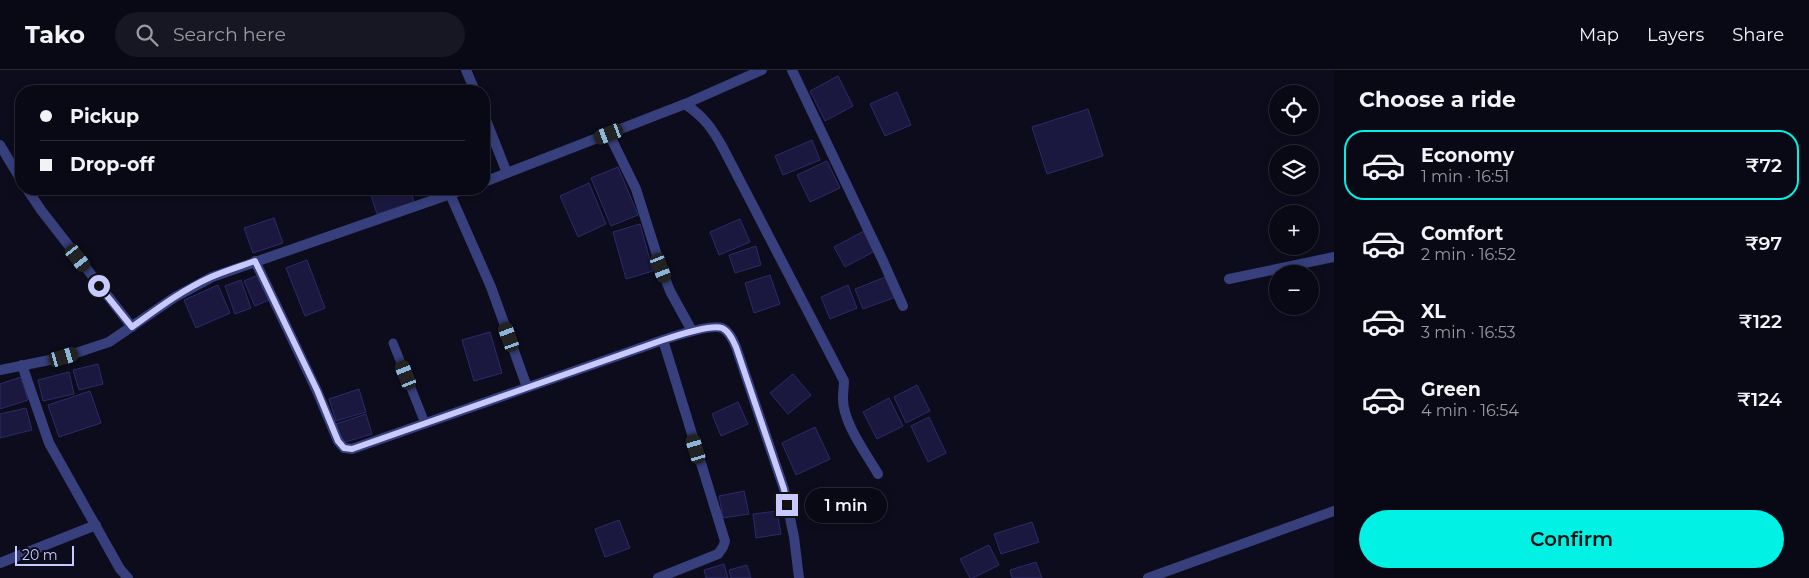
<!DOCTYPE html>
<html lang="en">
<head>
<meta charset="utf-8">
<style>
	body { margin:0; font-family:Montserrat,sans-serif; background:#171723; color:#f1f3f6; height:100vh; display:flex; flex-direction:column; font-size:19px; white-space:nowrap }
	* { box-sizing:border-box; margin:0 }
	p { font-size:16px; color:#999aa1 }
	.icon { flex:none; width:28px; height:28px; fill:none; stroke:currentColor; stroke-width:2; stroke-linecap:round; stroke-linejoin:round }
	.map { position:relative; flex:1; overflow:hidden }
	.panel { display:flex; flex-direction:column; background:#090916; width:475px }
	.panel>* { flex:none }
	.hud { position:absolute; left:15px; top:15px; width:475px; height:110px; border-radius:20px; box-shadow:0 2px 8px #0003,0 0 0 1px #292a35; display:grid; align-content:center; height:110px; padding:0 25px; background:#090916 }
	.tools { position:absolute; left:1269px; top:15px; display:grid; gap:10px }
	.tools a { display:grid; place-items:center; width:50px; height:50px; border-radius:50%; background:#090916; box-shadow:0 2px 8px #0003,0 0 0 1px #292a35; font-size:25px }
	.scale { position:absolute; left:15px; bottom:12px; width:59px; box-sizing:border-box; padding-left:5px; border:2px solid #c8caff; border-top:0; font-size:14px; line-height:18px; white-space:nowrap; color:#c8caff; -webkit-text-stroke:4px #0c0c1d; paint-order:stroke }
	.end { position:absolute; width:22px; height:22px; margin:-11px; border:6px solid #c8caff; background:#111; box-shadow:0 0 0 2px #111 }
	.from { border-radius:50% }
	.bubble { position:absolute; height:35px; border-radius:18px; background:#090916; box-shadow:0 2px 8px #0003,0 0 0 1px #292a35; font-size:16px; font-weight:600; line-height:35px; text-align:center }
	.car { position:absolute; width:15px; height:30px; margin:-15px -8px; border-radius:6px; box-shadow:0 0 4px 1px #0007; background:linear-gradient(#222 24%,#8ab4d8 0 40%,#222 0 76%,#8ab4d8 0 86%,#222 0) }
	.hud b { display:flex; align-items:center; gap:18px; height:48px; font-size:19px }
	.hud b+b { border-top:1px solid #292a35 }
	.hud i { width:12px; height:12px; background:#f1f3f6 }
	ul { padding:0; list-style:none }
	li { display:flex; align-items:center; gap:15px; height:70px; margin:0 10px 8px; padding:0 15px; border:2px solid transparent; border-radius:20px }
	li div { flex:1 }
	li b { display:block; font-size:19px }
	li em { font-style:normal; font-weight:600 }
	li.active { border-color:#02f1e5 }
	li>.icon { width:45px; height:45px; stroke-width:1.5 }
	h2 { padding:0 25px; font-size:22px; line-height:60px }
	.primary-button { display:flex; gap:10px; margin-top:auto; padding:10px 25px }
	.primary-button a { flex:1; height:58px; border-radius:30px; background:#02f1e5; color:#111; font-size:20px; font-weight:600; line-height:58px; text-align:center }
	header { display:flex; align-items:center; gap:30px; box-sizing:border-box; height:70px; padding:0 25px; background:#090916; border-bottom:1px solid #292a35 }
	header strong { font-size:24px }
	nav { display:flex; gap:28px; margin-inline-start:auto; font-size:18px }
	.search { width:350px; height:45px; background:#171723; display:flex; align-items:center; gap:12px; box-sizing:border-box; padding:0 18px; border-radius:28px; color:#999aa1; font-size:19px }
	main { display:flex; flex:1; min-height:0 }
	.map>svg:first-child { display:block }
	.building { fill:#1a183e; stroke:#2d2a6a }
	.lines { fill:none; stroke-linecap:round; stroke-linejoin:round }
	.service { stroke:#373f7c; stroke-width:9 }
	.minor { stroke:#373f7c; stroke-width:10 }
	.tertiary { stroke:#373f7c; stroke-width:10 }
	.route { stroke:#c8caff; stroke-width:6 }
</style>
</head>
<body>
<header>
<strong>Tako</strong>
<div class="search"><svg class="icon" aria-label="search" viewBox="0 0 24 24"><circle cx="10" cy="10" r="6"/><path d="M15 15l6 6"/></svg>Search here</div>
<nav><a>Map</a><a>Layers</a><a>Share</a></nav>
</header>
<main>
<div class="map">
<svg width="1334" height="508" viewBox="0 0 1334 508">
	<rect width="100%" height="100%" fill="#0c0c1d"/>
	<path class="building" d="M838 6 853 36 825 51 810 21Z
		M897 22 911 55 885 66 870 34Z
		M1088 39 1103 86 1047 104 1032 57Z
		M812 70 820 90 783 105 775 86Z
		M827 91 840 118 810 132 797 105Z
		M618 97 638 145 611 156 591 108Z
		M589 113 606 154 578 167 560 126Z
		M369 119H410L414 132 377 144Z
		M274 148 283 173 253 183 244 158Z
		M740 149 750 172 719 185 710 162Z
		M640 154 653 201 626 209 613 162Z
		M864 161 875 181 845 197 834 177Z
		M756 176 761 195 735 203 729 185Z
		M307 190 325 238 305 246 286 198Z
		M258 205 269 230 255 236 244 211Z
		M770 205 780 234 754 243 745 213Z
		M888 206 896 227 863 239 855 219Z
		M241 210 251 238 235 244 225 216Z
		M218 215 230 243 196 258 184 230Z
		M848 215 857 238 830 249 821 227Z
		M490 262 502 303 474 311 462 270Z
		M98 294 103 314 79 320 73 300Z
		M69 302 74 324 43 331 38 310Z
		M793 304 811 325 788 344 770 323Z
		M21 307 28 330 0 339V314Z
		M917 315 930 341 906 353 894 327Z
		M359 319 366 342 336 351 329 329Z
		M90 321 101 353 59 367 48 335Z
		M889 328 903 356 877 369 863 342Z
		M738 332 748 354 721 366 712 344Z
		M26 338 32 360 0 368V344Z
		M366 344 372 364 342 373 336 354Z
		M929 347 946 383 928 392 911 356Z
		M815 357 830 389 796 405 782 373Z
		M744 421 749 444 723 448 719 426Z
		M777 441 781 464 756 468 753 444Z
		M619 450 630 478 605 487 595 459Z
		M1032 452 1039 472 1001 484 994 464Z
		M989 475 999 495 973 508H970L960 489Z
		M1036 492 1042 508H1012L1010 500Z
		M724 494 728 508H706L704 500Z
		M747 495 751 508H731L729 500Z"/>
	<g class="lines">
		<path class="service" d="M393 273 425 353"/>
		<path class="minor" d="M466 0 475 21
			M792 0 883 191 903 236
			M685 34C704 47 712 58 723 78L844 311C844 316 843 322 843 327 842 352 866 383 878 404
			M484 45 507 103
			M609 64 636 119 661 198 670 221 692 261
			M0 75 21 110
			M27 119 41 140 132 257
			M450 124 491 217 527 317
			M255 191 317 321 338 371 344 378 352 379 663 270C675 266 711 254 722 258 729 261 733 270 736 277L784 419 794 467 799 508
			M1229 209 1334 187
			M0 493 96 455
			M658 508 718 484 723 477 725 471 663 270
			M1148 508 1334 441"/>
		<path class="tertiary" d="M484 112 685 34 762 0
			M22 295 49 373 120 499 128 508
			M0 300 64 287 109 272 175 227 212 207 465 119"/>
	</g>
	<g class="lines">
		<path class="route" d="M99 216 132 257C157 239 182 220 211 207 225 201 241 196 255 191L317 320 338 371 344 378 352 379 663 270C675 266 711 254 722 258 729 261 733 270 736 277L784 419 787 435"/>
	</g>
</svg>
<div class="tools">
<a><svg class="icon" aria-label="locate" viewBox="0 0 24 24"><circle cx="12" cy="12" r="6"/><path d="M12 2v4M12 18v4M2 12h4M18 12h4"/></svg></a>
<a><svg class="icon" aria-label="layers" viewBox="0 0 24 24"><path d="M12 4l9 5-9 5-9-5zM3 14l9 5 9-5"/></svg></a>
<a>+</a>
<a>−</a>
</div>
<div class="scale">20 m</div>
<i class="end from" style="left:99px;top:216px"></i>
<i class="end" style="left:787px;top:435px"></i>
<div class="bubble" style="left:805px;top:418px;width:82px">1 min</div>
<i class="car" style="left:609px;top:64px;rotate:249deg"></i>
<i class="car" style="left:78px;top:188px;rotate:142deg"></i>
<i class="car" style="left:661px;top:198px;rotate:159deg"></i>
<i class="car" style="left:509px;top:267px;rotate:340deg"></i>
<i class="car" style="left:64px;top:287px;rotate:74deg"></i>
<i class="car" style="left:406px;top:305px;rotate:338deg"></i>
<i class="car" style="left:696px;top:379px;rotate:343deg"></i>
<div class="hud">
<b><i class="from"></i>Pickup</b>
<b><i></i>Drop-off</b>
</div>
</div>
<section class="panel">
<h2>Choose a ride</h2>
<ul>
<li class="active"><svg class="icon" aria-label="car" viewBox="0 0 24 24"><path d="M5 17H2v-5l4-1 3-4h7l3 4 3 1v5h-3M9 17h6M6 11h13"/><circle cx="7" cy="17" r="2"/><circle cx="17" cy="17" r="2"/></svg><div><b>Economy</b><p>1 min · 16:51</p></div><em>₹72</em></li>
<li><svg class="icon" aria-label="car" viewBox="0 0 24 24"><path d="M5 17H2v-5l4-1 3-4h7l3 4 3 1v5h-3M9 17h6M6 11h13"/><circle cx="7" cy="17" r="2"/><circle cx="17" cy="17" r="2"/></svg><div><b>Comfort</b><p>2 min · 16:52</p></div><em>₹97</em></li>
<li><svg class="icon" aria-label="car" viewBox="0 0 24 24"><path d="M5 17H2v-5l4-1 3-4h7l3 4 3 1v5h-3M9 17h6M6 11h13"/><circle cx="7" cy="17" r="2"/><circle cx="17" cy="17" r="2"/></svg><div><b>XL</b><p>3 min · 16:53</p></div><em>₹122</em></li>
<li><svg class="icon" aria-label="car" viewBox="0 0 24 24"><path d="M5 17H2v-5l4-1 3-4h7l3 4 3 1v5h-3M9 17h6M6 11h13"/><circle cx="7" cy="17" r="2"/><circle cx="17" cy="17" r="2"/></svg><div><b>Green</b><p>4 min · 16:54</p></div><em>₹124</em></li>
</ul>
<div class="primary-button"><a>Confirm</a></div>
</section>
</main>
</body>
</html>
